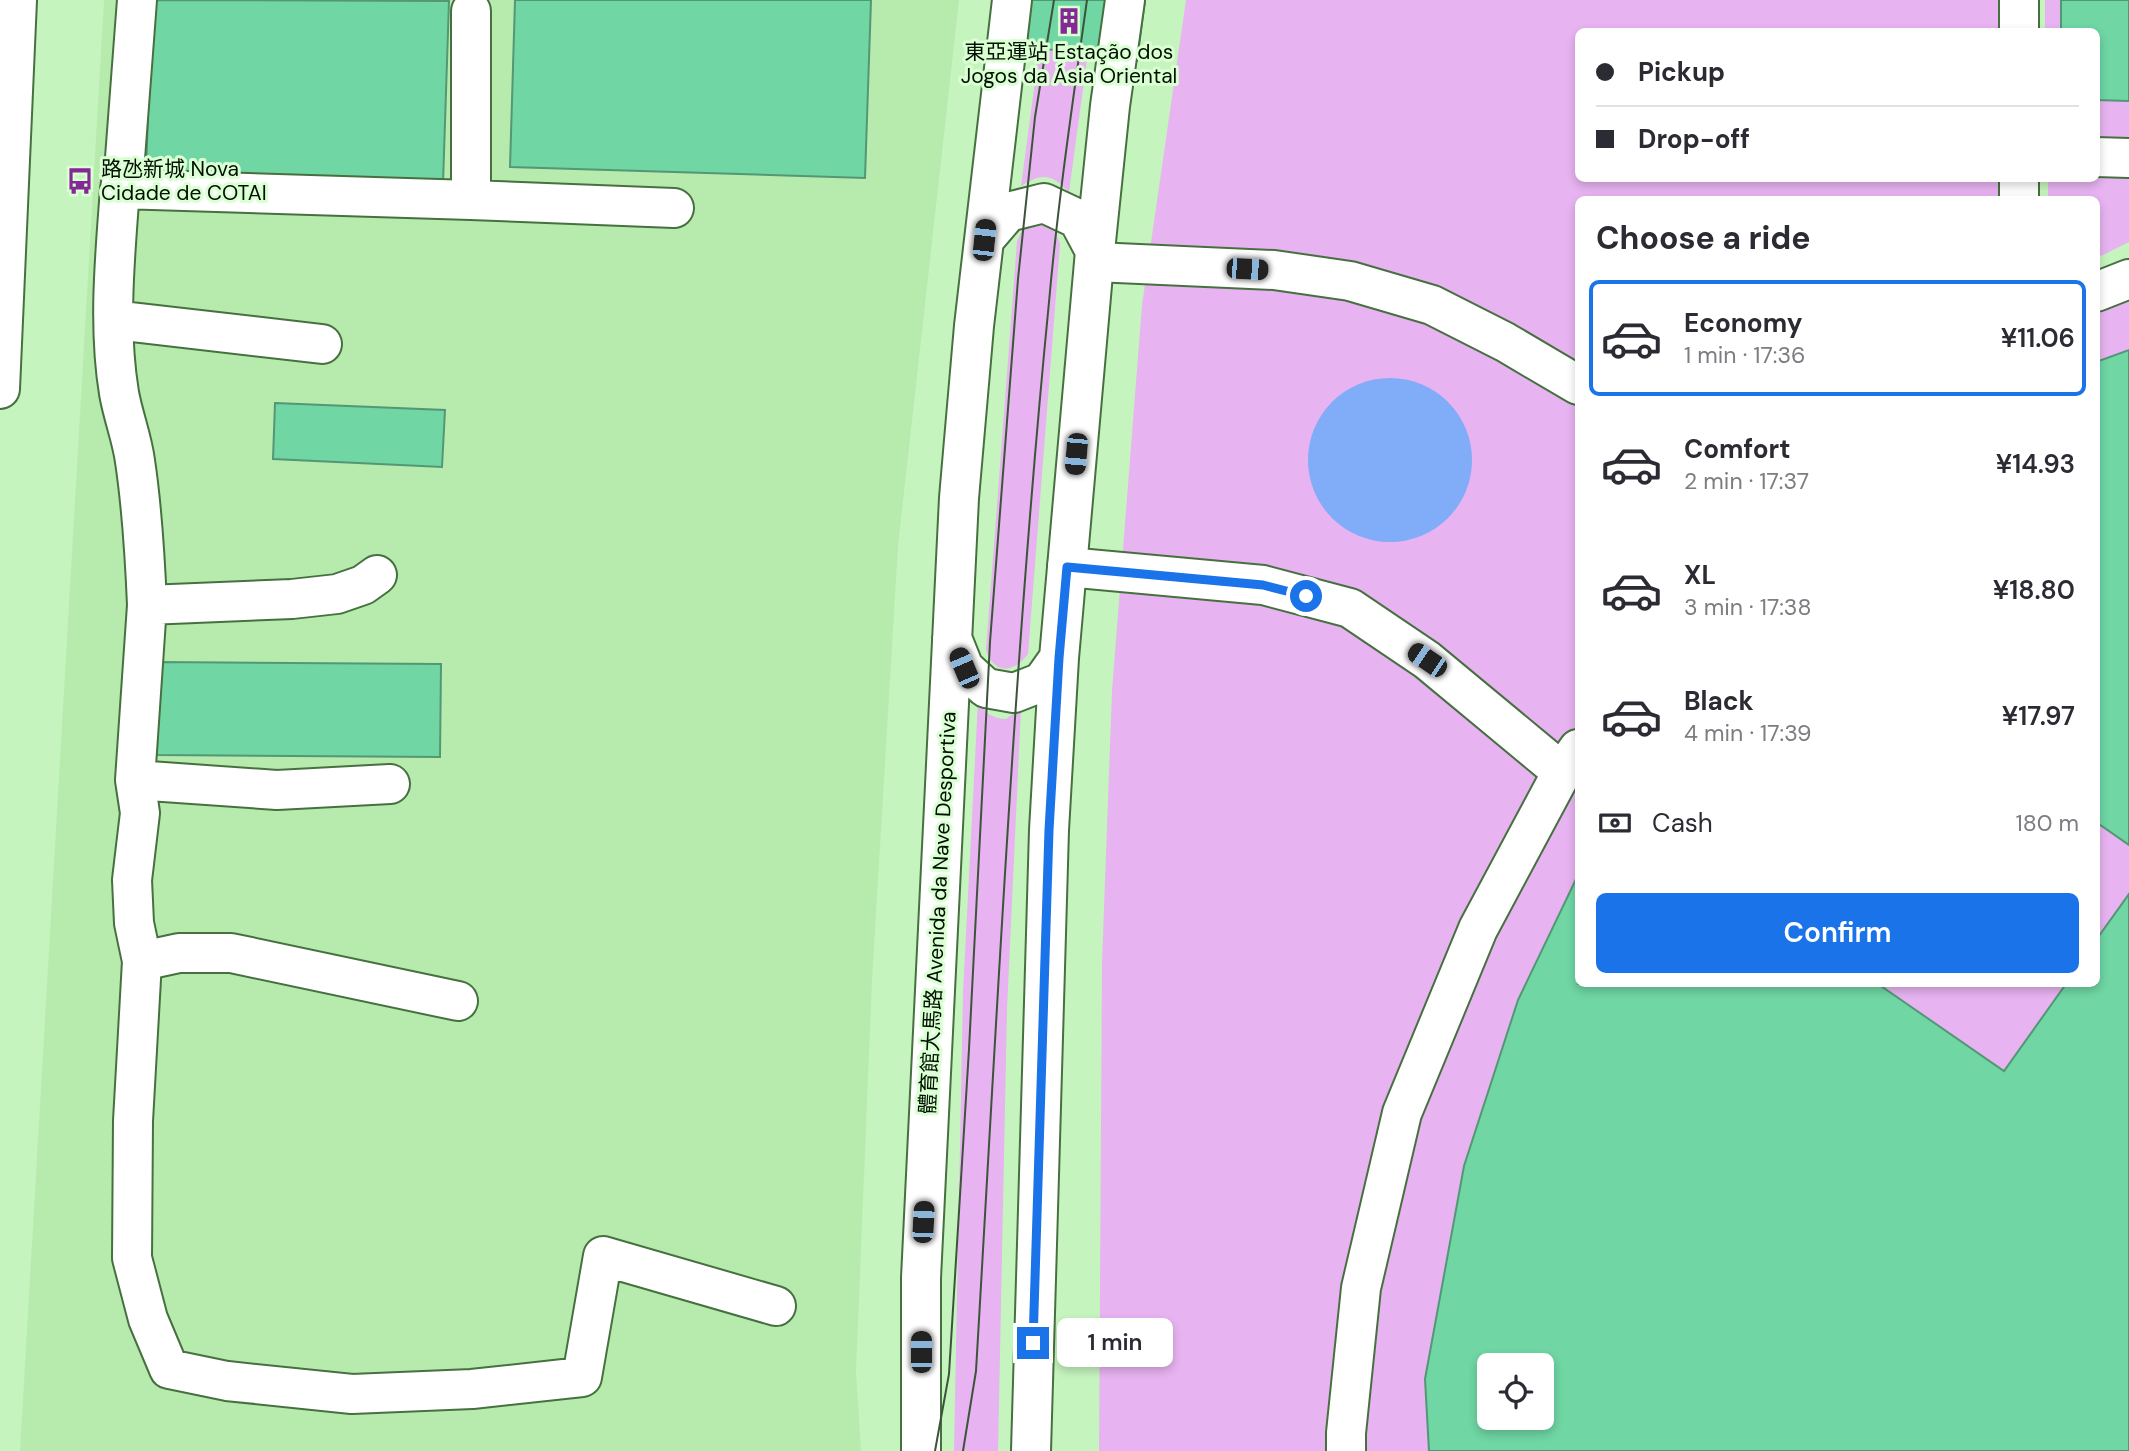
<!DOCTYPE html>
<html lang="en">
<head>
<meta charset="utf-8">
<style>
	body { margin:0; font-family:"DM Sans","Noto Sans SC",sans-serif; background:#f2f2f3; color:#2b2b33; height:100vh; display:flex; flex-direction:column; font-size:26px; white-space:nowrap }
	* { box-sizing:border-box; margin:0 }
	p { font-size:23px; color:#7c7c81 }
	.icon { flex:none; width:38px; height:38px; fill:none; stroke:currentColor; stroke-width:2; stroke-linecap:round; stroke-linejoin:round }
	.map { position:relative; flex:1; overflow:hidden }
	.panel { position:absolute; left:1575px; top:196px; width:525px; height:791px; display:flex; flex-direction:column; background:#fff; border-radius:10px; box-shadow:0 4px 10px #0003 }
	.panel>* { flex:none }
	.top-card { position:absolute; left:1575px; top:28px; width:525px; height:154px; border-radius:10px; box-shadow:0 4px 10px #0003; display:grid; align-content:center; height:154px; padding:0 21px; background:#fff }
	.tools { position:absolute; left:1477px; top:1353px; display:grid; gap:14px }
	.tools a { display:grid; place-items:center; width:77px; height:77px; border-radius:10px; background:#fff; box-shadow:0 4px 10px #0003; font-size:35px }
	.end { position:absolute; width:32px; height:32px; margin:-16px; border:9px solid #1a73e8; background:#fff; box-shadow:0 0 0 4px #fff }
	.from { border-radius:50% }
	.bubble { position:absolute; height:49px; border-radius:10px; background:#fff; box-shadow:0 4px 10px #0003; font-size:23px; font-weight:600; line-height:49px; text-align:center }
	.car { position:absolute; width:21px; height:42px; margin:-21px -10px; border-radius:9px; box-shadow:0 0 5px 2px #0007; background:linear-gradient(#222 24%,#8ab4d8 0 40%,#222 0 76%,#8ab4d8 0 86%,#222 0) }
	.top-card b { display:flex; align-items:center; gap:24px; height:66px; font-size:26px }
	.top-card b+b { border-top:2px solid #e1e1e2 }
	.top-card i { width:18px; height:18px; background:#2b2b33 }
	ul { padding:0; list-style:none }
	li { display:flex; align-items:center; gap:21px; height:116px; margin:0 14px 10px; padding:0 7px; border:4px solid transparent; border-radius:10px }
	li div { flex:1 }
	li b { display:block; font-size:26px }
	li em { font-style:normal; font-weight:600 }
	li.selected { border-color:#1a73e8 }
	li>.icon { width:63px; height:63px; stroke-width:1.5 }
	h2 { padding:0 21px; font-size:32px; line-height:84px }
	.pay { display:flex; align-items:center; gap:18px; height:77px; padding:0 21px; font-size:26px }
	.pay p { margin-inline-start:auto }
	.button { display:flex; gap:14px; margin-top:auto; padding:14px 21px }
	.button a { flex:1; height:80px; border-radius:10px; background:#1a73e8; color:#fff; font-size:28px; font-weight:600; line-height:80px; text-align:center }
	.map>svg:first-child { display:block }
	.built { fill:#b7ebae }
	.green { fill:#e7b3f1; fill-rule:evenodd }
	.water { fill:#80acf8 }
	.building { fill:#6fd6a4; stroke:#539775; stroke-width:2; fill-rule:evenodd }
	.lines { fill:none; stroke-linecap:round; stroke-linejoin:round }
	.minor-casing { stroke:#477040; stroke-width:42 }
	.major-casing { stroke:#477040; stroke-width:42 }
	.minor { stroke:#fff; stroke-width:38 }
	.major { stroke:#fff; stroke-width:38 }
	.tram { stroke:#3c5439; stroke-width:2 }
	.route { stroke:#1a73e8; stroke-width:9 }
	.labels { text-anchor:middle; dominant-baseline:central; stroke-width:6; stroke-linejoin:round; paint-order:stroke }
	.poi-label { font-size:21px; fill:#021001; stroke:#d9ffd3 }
	.street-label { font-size:21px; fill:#021001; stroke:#d9ffd3 }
</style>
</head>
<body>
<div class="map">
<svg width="2129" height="1451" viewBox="0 0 2129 1451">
	<rect width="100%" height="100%" fill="#c6f4be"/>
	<path class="built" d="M104 0H959L898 546 872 980 856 1372 861 1451H20Z"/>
	<path class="green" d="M1046 0H1095L1069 192C1051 173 1042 173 1021 186Z
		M1186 0H2031L2032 31 1578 32V178H2034L2035 199 1578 200V984H2096V271L2129 258V1451H1099L1102 963 1112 691 1142 305ZM1489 1365H1542V1418H1489Z
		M2045 0H2129V242L2097 258 2096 200 2048 199V179L2096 178V32L2045 31Z
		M1036 221C1052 224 1055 229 1060 244L1028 654C1014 673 994 675 986 650L1017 241 1024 226Z
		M978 701C986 713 991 718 1006 719L1021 708 1007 1009 998 1451H954L963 993Z"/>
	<path class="water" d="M1308 460a82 82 0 1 1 164 0a82 82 0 1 1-164 0Z"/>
	<path class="building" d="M152 0 449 1 443 184 146 173Z
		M515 0H871L865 178 510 167Z
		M999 0H1145L1137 61 993 42Z
		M2061 0H2129V101L2096 100V32H2061Z
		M2129 350V845L2096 822V362Z
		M275 403 445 410 442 467 273 459Z
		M158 662 441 664 440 757 157 755Z
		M1578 875V984H1878L2004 1071 2066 984H2096V940L2129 894V1451H1429L1425 1379 1464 1166 1518 1000ZM1489 1365H1542V1418H1489Z"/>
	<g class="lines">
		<defs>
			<path id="minor" d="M137 0 125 158 120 189 471 200V11
				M2019 0V32
				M2096 157 2129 158
				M2019 178V200
				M120 189C115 256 108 326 119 393 123 416 132 438 135 461 142 508 145 557 147 605L292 599 337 594 363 585 377 575
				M471 200 674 208
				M1095 262 1274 270 1350 281 1432 305 1505 342 1578 385
				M2096 292 2129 279
				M114 320 322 344
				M0 389 17 0
				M1067 567 1263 585 1350 608 1427 660 1562 772
				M147 605 135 780 277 790 390 784
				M135 780 140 813 132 880 134 923 142 961 179 953H231L458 1001
				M142 961 133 1121 132 1258 148 1319 169 1369 227 1381 352 1394 472 1389 582 1377 603 1256 776 1306
				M1346 1451V1433L1361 1288 1402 1113 1478 929 1562 772 1578 749"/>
			<path id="major" d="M984 240 1008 212 1044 203 1078 219 1095 251
				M952 638 964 668 986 688 1014 693 1042 682 1059 658
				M921 1451V1278L959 498 974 326 1012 0
				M1031 1451 1049 830 1059 658 1095 251 1110 106 1125 0"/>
		</defs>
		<use href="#minor" class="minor-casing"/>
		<use href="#major" class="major-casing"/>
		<use href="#minor" class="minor"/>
		<use href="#major" class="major"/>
		<path class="tram" d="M935 1451 949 1374 969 1049 990 642 1018 279 1035 117 1054 0
			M963 1451 976 1371C997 1015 1014 658 1049 302 1058 201 1073 100 1087 0"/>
	</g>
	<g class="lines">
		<path class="route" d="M1033 1343 1049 830 1059 658 1067 567 1263 585 1306 596"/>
	</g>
	<defs>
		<symbol id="building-bare" viewBox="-9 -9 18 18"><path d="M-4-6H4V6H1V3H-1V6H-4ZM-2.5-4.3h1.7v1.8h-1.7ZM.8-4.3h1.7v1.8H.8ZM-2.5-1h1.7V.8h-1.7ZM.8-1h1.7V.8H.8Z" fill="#832894" stroke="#d9ffd3" stroke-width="2.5" paint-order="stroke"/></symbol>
		<symbol id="bus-bare" viewBox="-9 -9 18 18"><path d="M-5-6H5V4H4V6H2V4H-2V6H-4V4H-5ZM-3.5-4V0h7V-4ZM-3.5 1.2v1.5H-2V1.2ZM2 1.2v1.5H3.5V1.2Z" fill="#832894" stroke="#d9ffd3" stroke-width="2.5" paint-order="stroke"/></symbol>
	</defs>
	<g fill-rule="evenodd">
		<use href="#building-bare" x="1050" y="2" width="38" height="38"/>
		<use href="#bus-bare" x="61" y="162" width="38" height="38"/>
	</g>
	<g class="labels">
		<g class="poi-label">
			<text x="1069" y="52">東亞運站 Estação dos<tspan x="1069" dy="24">Jogos da Ásia Oriental</tspan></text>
			<text x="101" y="169" text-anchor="start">路氹新城 Nova<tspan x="101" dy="24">Cidade de COTAI</tspan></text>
		</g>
		<g class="street-label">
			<text transform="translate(938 913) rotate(-87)">體育館大馬路 Avenida da Nave Desportiva</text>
		</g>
	</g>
</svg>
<div class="tools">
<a><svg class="icon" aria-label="locate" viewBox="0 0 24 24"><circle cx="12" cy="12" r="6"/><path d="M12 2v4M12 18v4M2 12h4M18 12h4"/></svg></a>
</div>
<i class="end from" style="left:1306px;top:596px"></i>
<i class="end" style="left:1033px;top:1343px"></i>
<div class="bubble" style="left:1057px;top:1318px;width:116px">1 min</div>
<i class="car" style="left:984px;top:240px;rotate:6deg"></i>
<i class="car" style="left:1247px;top:269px;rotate:93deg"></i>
<i class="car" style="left:1076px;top:454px;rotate:185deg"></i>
<i class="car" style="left:1427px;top:660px;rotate:304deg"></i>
<i class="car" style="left:964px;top:668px;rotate:337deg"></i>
<i class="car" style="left:923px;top:1222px;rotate:3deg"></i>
<i class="car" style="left:921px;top:1352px;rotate:0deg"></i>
<div class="top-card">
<b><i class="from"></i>Pickup</b>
<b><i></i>Drop-off</b>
</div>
<section class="panel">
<h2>Choose a ride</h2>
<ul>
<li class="selected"><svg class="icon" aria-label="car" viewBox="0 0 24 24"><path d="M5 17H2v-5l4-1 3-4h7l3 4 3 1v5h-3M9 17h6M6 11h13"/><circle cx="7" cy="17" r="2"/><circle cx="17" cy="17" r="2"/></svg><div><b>Economy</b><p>1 min · 17:36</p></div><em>¥11.06</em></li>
<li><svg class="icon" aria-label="car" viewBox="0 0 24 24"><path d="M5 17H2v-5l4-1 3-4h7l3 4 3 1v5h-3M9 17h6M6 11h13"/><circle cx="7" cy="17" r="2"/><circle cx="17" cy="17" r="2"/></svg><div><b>Comfort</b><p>2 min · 17:37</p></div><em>¥14.93</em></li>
<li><svg class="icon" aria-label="car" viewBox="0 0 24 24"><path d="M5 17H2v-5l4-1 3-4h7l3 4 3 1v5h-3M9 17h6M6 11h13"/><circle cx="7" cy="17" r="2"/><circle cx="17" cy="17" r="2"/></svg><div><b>XL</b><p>3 min · 17:38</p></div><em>¥18.80</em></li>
<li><svg class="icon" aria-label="car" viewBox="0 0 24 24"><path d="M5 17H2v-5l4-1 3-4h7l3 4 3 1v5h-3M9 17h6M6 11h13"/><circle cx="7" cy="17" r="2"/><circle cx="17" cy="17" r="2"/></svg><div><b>Black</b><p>4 min · 17:39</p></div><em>¥17.97</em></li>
</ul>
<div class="pay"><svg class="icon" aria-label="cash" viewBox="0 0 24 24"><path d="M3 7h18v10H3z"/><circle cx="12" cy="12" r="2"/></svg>Cash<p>180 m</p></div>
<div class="button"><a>Confirm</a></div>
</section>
</div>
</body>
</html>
